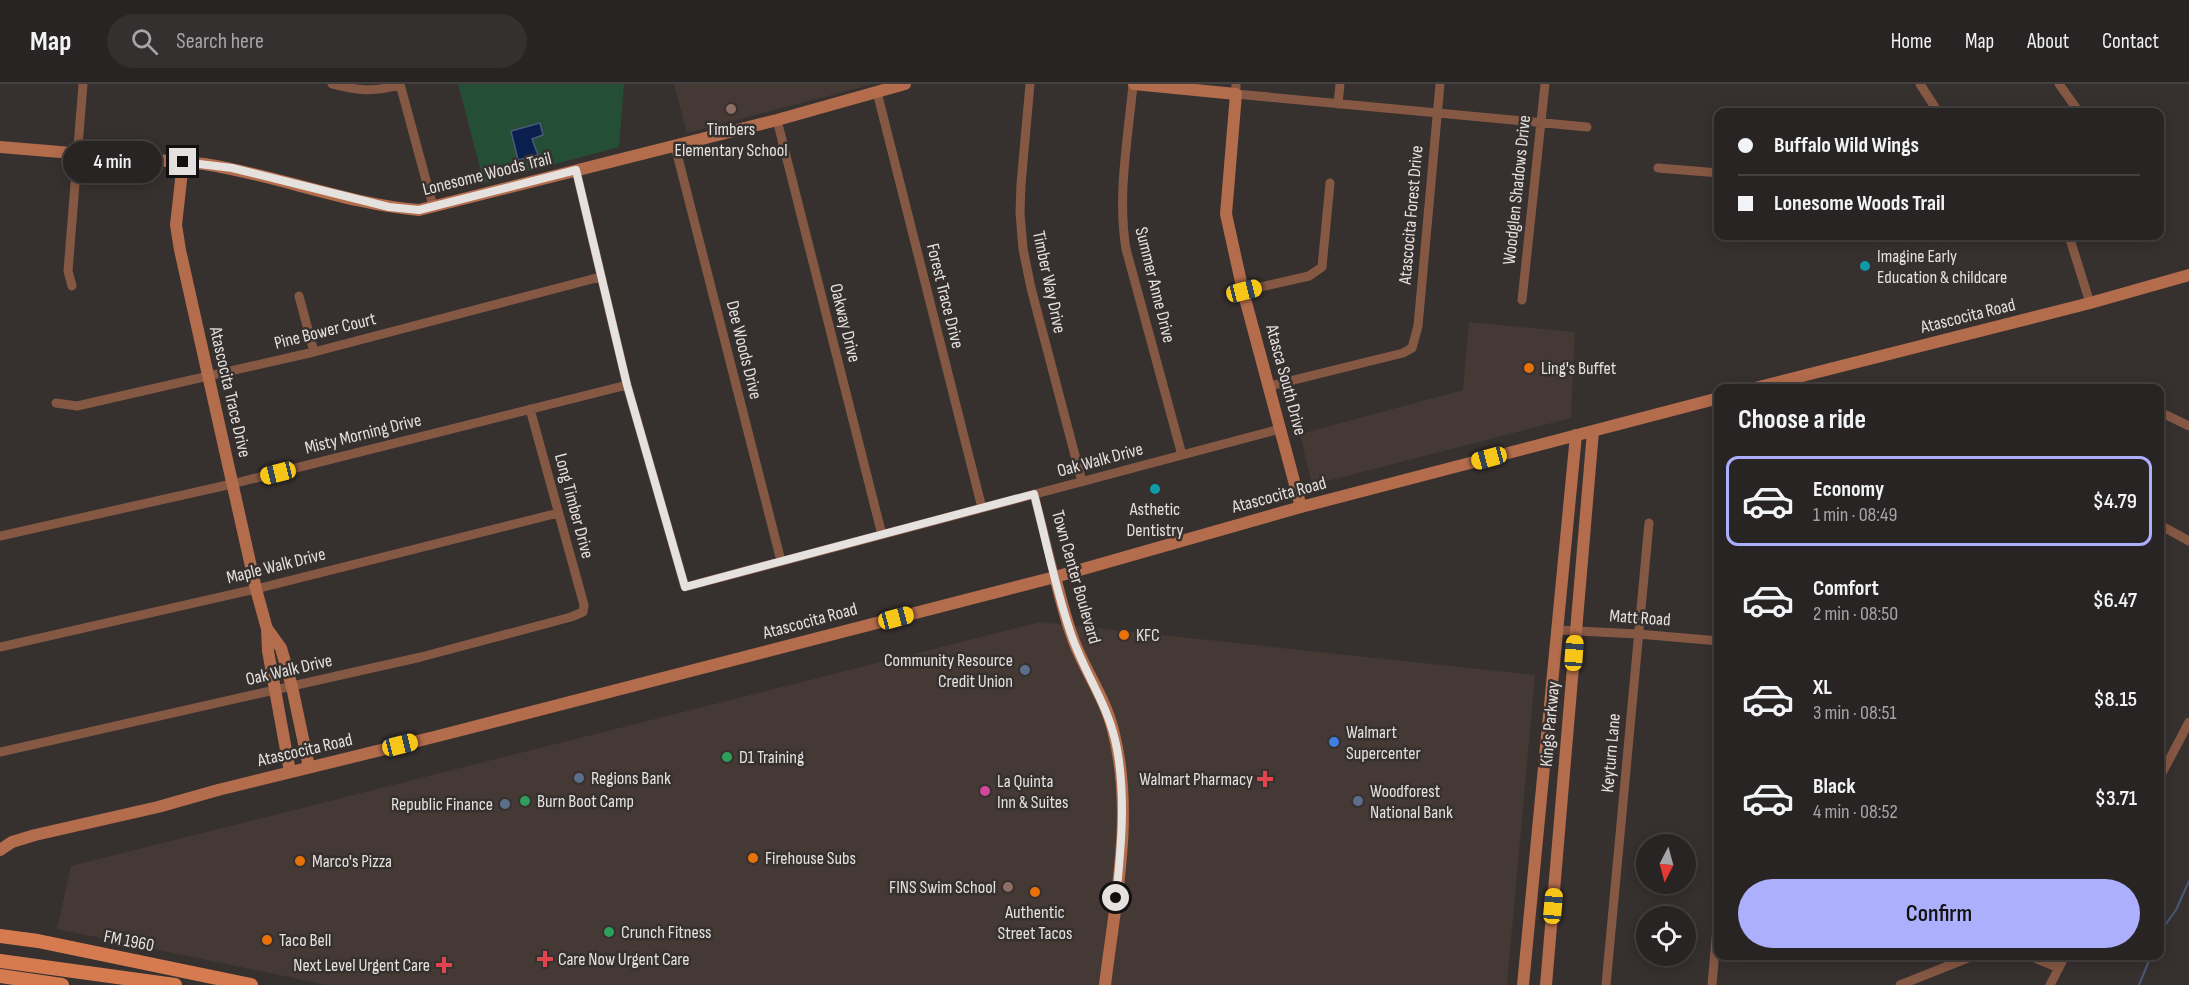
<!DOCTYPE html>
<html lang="en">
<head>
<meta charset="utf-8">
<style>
	body { margin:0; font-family:"Sofia Sans Condensed",sans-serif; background:#343030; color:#f1f3f6; height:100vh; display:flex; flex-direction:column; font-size:22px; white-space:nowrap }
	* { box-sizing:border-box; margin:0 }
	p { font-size:20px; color:#a5a4a6 }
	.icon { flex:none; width:33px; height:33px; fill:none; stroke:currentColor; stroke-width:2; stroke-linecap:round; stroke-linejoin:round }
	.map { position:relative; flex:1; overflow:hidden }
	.sheet { position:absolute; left:1714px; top:300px; width:450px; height:576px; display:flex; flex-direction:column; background:#282423; border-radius:12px; box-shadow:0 3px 15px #0003,0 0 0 2px #444141 }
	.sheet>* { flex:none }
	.banner { position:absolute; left:1714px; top:24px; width:450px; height:132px; border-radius:12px; box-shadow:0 3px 15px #0003,0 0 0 2px #444141; display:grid; align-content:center; height:132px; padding:0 24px; background:#282423 }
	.needle { width:39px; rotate:186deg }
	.fabs { position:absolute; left:1636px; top:750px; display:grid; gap:12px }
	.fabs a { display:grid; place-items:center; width:60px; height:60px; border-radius:50%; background:#282423; box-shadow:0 3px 15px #0003,0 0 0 2px #444141; font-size:30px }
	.end { position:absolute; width:27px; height:27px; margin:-14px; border:8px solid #e4e1df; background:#111; box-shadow:0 0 0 3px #111 }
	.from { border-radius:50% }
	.bubble { position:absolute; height:42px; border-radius:21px; background:#282423; box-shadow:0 3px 15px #0003,0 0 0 2px #444141; font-size:20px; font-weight:600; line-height:42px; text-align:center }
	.car { position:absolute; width:18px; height:36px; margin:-18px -9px; border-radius:8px; box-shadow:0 0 4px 2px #0007; background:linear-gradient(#f5c518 24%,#345 0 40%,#f5c518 0 76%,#345 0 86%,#f5c518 0) }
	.banner b { display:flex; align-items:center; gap:21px; height:57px; font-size:22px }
	.banner b+b { border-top:2px solid #444141 }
	.banner i { width:15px; height:15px; background:#f1f3f6 }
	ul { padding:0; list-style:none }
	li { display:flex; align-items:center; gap:18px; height:90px; margin:0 12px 9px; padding:0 12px; border:3px solid transparent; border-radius:12px }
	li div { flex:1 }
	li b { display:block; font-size:22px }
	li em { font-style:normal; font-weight:600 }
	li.on { border-color:#acaffb }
	li>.icon { width:54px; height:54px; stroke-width:1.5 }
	h2 { padding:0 24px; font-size:27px; line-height:72px }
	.button { display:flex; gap:12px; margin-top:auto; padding:12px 24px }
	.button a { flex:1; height:69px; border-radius:36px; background:#acaffb; color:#111; font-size:24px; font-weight:600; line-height:69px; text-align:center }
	header { display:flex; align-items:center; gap:36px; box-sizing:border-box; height:84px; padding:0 30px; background:#282423; border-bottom:2px solid #444141 }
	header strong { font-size:28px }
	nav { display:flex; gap:33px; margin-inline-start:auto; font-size:21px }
	.search { width:420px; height:54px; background:#343030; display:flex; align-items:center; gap:15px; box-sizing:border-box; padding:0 21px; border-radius:33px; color:#a5a4a6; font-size:22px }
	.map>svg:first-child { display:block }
	.built { fill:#443934 }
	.green { fill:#254e37 }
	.water { fill:#0a1f4d; stroke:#4b5979; stroke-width:1.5 }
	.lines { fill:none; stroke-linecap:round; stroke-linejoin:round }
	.stream { stroke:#4b5979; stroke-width:2 }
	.street { stroke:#855844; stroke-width:9 }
	.secondary { stroke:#b36c4c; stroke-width:12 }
	.primary { stroke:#d67b50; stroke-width:14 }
	.route { stroke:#e4e1df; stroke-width:8 }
	.education-dot { fill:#8d6e63; stroke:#36302f; stroke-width:2 }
	.culture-dot { fill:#0f9aa8; stroke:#36302f; stroke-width:2 }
	.food-dot { fill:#e8710a; stroke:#36302f; stroke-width:2 }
	.service-dot { fill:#5c6f8a; stroke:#36302f; stroke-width:2 }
	.shop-dot { fill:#3f7fe0; stroke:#36302f; stroke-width:2 }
	.leisure-dot { fill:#2e9e5b; stroke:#36302f; stroke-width:2 }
	.health-dot { fill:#e0444e; stroke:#36302f; stroke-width:2 }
	.hotel-dot { fill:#d1479c; stroke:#36302f; stroke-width:2 }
	.labels { text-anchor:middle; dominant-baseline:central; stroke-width:5; stroke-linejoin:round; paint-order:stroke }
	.poi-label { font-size:18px; fill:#e4e1df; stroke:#36302f; text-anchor:start }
	.street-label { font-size:18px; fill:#e4e1df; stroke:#36302f }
</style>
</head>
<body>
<header>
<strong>Map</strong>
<div class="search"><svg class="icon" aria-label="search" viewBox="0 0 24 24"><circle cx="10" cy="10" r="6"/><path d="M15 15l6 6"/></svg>Search here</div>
<nav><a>Home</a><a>Map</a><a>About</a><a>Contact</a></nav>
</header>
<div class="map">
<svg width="2189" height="901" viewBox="0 0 2189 901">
	<rect width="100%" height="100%" fill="#36302f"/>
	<path class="built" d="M674 0H874L687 49Z
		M1469 238 1575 248 1571 334 1312 401 1300 350 1463 306Z
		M1040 538 1535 591 1507 901H327L57 845 71 782Z"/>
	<path class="green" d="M458 0H624L619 63 484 99Z"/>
	<path class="water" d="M540 39 543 51 532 55 538 71 518 76 511 47Z"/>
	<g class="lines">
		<path class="stream" d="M2160 848 2176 826 2189 797
			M2139 901 2151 872"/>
		<path class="street" d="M332 0C358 7 374 8 400 1
			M400 0 433 122
			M1030 0 1021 100 1020 129 1023 165 1031 204 1082 398
			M1133 0C1128 55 1117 111 1126 165L1182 371
			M1236 0V10L1587 43
			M1920 0 1938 28
			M2059 0 2079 28
			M877 8 982 424
			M1338 20 1340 0
			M777 36 882 451
			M675 62 781 477
			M1658 84 1719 89
			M576 86 627 301 685 503 1280 345
			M2069 152 2090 219
			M72 202 68 187 83 0
			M1243 207 1309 192 1322 183 1330 99
			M299 212 314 268
			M1522 216 1545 0
			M1270 302 1403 269 1412 264 1418 242 1440 0
			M56 319 77 322 314 268 600 193
			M2160 328 2189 342
			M1034 410 1055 493
			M2160 441 2189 457
			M0 452 232 400 627 301
			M1558 546 1638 550 1719 557
			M0 563 256 505 558 429
			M0 668 421 573 571 533 583 528 584 521 530 325
			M2160 693 2189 638
			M2030 872 2059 884
			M1606 901 1649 439
			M1712 901 1719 821
			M1900 901 1973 872
			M2050 901 2065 872"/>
		<path class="secondary" d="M1134 0 1236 10 1226 130 1243 207 1301 423
			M0 63 204 80C277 91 346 120 419 126L777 36 905 0
			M183 78 176 141 180 166 256 505 267 545 268 567 290 688
			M1755 304 2090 219 2189 191
			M1055 493C1062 518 1067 543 1078 567 1090 594 1106 618 1113 646 1135 729 1115 818 1105 901
			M268 546 281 564 292 603 309 683
			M0 766 12 758 35 751 158 723 218 706 438 652 1055 493 1301 423 1719 314
			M1523 901 1576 351
			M1546 901 1593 347"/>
		<path class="primary" d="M0 852 38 857 251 901
			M0 877 175 901
			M0 892 62 901"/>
	</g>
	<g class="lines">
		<path class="route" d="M183 78 232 84 389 123 419 126 576 86 627 301 685 503 1034 410C1046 456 1055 503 1070 547 1083 588 1109 620 1117 665 1126 714 1121 765 1116 814"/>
	</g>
	<g class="education-dot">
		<circle cx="731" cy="25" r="6"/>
		<circle cx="1008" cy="803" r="6"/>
	</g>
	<g class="culture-dot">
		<circle cx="1865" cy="182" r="6"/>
		<circle cx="1155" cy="405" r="6"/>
	</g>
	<g class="food-dot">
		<circle cx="1529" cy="284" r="6"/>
		<circle cx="1124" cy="551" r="6"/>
		<circle cx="753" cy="774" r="6"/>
		<circle cx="300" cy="777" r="6"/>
		<circle cx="1035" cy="808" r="6"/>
		<circle cx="267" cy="856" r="6"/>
	</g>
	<g class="service-dot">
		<circle cx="1025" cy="586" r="6"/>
		<circle cx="579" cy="694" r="6"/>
		<circle cx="1358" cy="717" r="6"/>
		<circle cx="505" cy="720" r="6"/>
	</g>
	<circle class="shop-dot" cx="1334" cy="658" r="6"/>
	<g class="leisure-dot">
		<circle cx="727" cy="673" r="6"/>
		<circle cx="525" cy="717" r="6"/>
		<circle cx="609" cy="848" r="6"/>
	</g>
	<g class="health-dot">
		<path d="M1262 686h6v6h6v6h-6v6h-6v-6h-6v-6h6z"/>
		<path d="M542 866h6v6h6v6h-6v6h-6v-6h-6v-6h6z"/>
		<path d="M441 872h6v6h6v6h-6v6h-6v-6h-6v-6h6z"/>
	</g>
	<circle class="hotel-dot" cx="985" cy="707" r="6"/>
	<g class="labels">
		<g class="poi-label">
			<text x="731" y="45" text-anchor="middle">Timbers<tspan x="731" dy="21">Elementary School</tspan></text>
			<text x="1877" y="172">Imagine Early<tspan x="1877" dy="21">Education &amp; childcare</tspan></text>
			<text x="1541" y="284">Ling's Buffet</text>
			<text x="1155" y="425" text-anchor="middle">Asthetic<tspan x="1155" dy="21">Dentistry</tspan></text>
			<text x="1136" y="551">KFC</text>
			<text x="1013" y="576" text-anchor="end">Community Resource<tspan x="1013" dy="21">Credit Union</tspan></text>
			<text x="1346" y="648">Walmart<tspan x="1346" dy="21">Supercenter</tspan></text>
			<text x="739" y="673">D1 Training</text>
			<text x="591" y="694">Regions Bank</text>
			<text x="1253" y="695" text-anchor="end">Walmart Pharmacy</text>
			<text x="997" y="697">La Quinta<tspan x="997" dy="21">Inn &amp; Suites</tspan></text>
			<text x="1370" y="707">Woodforest<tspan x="1370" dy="21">National Bank</tspan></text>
			<text x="537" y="717">Burn Boot Camp</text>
			<text x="493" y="720" text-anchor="end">Republic Finance</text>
			<text x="765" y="774">Firehouse Subs</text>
			<text x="312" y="777">Marco's Pizza</text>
			<text x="996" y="803" text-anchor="end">FINS Swim School</text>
			<text x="1035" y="828" text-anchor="middle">Authentic<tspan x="1035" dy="21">Street Tacos</tspan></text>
			<text x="621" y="848">Crunch Fitness</text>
			<text x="279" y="856">Taco Bell</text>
			<text x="558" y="875">Care Now Urgent Care</text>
			<text x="430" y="881" text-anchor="end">Next Level Urgent Care</text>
		</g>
		<g class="street-label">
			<text transform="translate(487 90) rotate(-14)">Lonesome Woods Trail</text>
			<text transform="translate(1517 106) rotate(-84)">Woodglen Shadows Drive</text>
			<text transform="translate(1411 131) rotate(-85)">Atascocita Forest Drive</text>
			<text transform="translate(1049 198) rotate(78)">Timber Way Drive</text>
			<text transform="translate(1155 201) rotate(76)">Summer Anne Drive</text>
			<text transform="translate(945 212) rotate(76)">Forest Trace Drive</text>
			<text transform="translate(1968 232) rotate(-14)">Atascocita Road</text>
			<text transform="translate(845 239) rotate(76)">Oakway Drive</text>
			<text transform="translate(325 247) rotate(-14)">Pine Bower Court</text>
			<text transform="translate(744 266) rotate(76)">Dee Woods Drive</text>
			<text transform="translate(1286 296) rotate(75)">Atasca South Drive</text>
			<text transform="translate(230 308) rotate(77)">Atascocita Trace Drive</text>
			<text transform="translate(363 350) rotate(-14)">Misty Morning Drive</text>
			<text transform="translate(1100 376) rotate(-15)">Oak Walk Drive</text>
			<text transform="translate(1279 411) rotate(-15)">Atascocita Road</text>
			<text transform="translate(574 422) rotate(75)">Long Timber Drive</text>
			<text transform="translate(276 482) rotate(-14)">Maple Walk Drive</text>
			<text transform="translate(1076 493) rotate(74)">Town Center Boulevard</text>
			<text transform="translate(1640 534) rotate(4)">Matt Road</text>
			<text transform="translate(810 537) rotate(-15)">Atascocita Road</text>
			<text transform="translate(289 586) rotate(-13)">Oak Walk Drive</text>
			<text transform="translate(1550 640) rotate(-85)">Kings Parkway</text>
			<text transform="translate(305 666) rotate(-13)">Atascocita Road</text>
			<text transform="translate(1611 669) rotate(-85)">Keyturn Lane</text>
			<text transform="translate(129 857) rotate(11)">FM 1960</text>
		</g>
	</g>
</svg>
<div class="fabs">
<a><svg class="needle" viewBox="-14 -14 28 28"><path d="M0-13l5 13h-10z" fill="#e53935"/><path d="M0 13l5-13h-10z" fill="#a5a4a6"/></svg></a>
<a><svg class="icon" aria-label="locate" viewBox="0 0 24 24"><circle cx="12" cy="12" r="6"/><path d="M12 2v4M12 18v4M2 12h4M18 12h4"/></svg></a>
</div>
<i class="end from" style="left:1116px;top:814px"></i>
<i class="end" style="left:183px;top:78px"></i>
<div class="bubble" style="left:63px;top:57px;width:99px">4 min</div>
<i class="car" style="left:1244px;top:207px;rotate:76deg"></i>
<i class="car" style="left:1489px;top:374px;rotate:255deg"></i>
<i class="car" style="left:278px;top:389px;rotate:256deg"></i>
<i class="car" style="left:896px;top:534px;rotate:75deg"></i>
<i class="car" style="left:1574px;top:569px;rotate:4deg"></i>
<i class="car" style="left:400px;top:661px;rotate:76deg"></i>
<i class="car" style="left:1553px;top:822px;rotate:5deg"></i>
<div class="banner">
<b><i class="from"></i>Buffalo Wild Wings</b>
<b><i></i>Lonesome Woods Trail</b>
</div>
<section class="sheet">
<h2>Choose a ride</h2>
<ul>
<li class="on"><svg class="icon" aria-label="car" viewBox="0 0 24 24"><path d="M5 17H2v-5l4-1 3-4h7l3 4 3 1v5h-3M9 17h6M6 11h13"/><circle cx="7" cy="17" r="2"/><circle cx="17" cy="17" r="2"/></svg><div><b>Economy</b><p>1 min · 08:49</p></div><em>$4.79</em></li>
<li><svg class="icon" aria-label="car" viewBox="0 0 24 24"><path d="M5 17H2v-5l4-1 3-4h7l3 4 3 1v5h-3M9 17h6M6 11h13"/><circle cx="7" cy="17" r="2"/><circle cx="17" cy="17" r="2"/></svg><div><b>Comfort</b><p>2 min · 08:50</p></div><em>$6.47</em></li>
<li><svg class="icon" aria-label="car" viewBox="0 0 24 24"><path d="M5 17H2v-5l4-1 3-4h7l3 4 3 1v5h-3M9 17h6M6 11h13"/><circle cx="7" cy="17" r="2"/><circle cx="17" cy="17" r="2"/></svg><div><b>XL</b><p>3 min · 08:51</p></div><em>$8.15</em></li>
<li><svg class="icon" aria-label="car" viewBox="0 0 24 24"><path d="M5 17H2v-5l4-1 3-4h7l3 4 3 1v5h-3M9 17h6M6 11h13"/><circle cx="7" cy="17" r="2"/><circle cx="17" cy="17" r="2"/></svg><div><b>Black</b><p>4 min · 08:52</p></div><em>$3.71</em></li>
</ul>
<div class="button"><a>Confirm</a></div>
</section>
</div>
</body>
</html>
